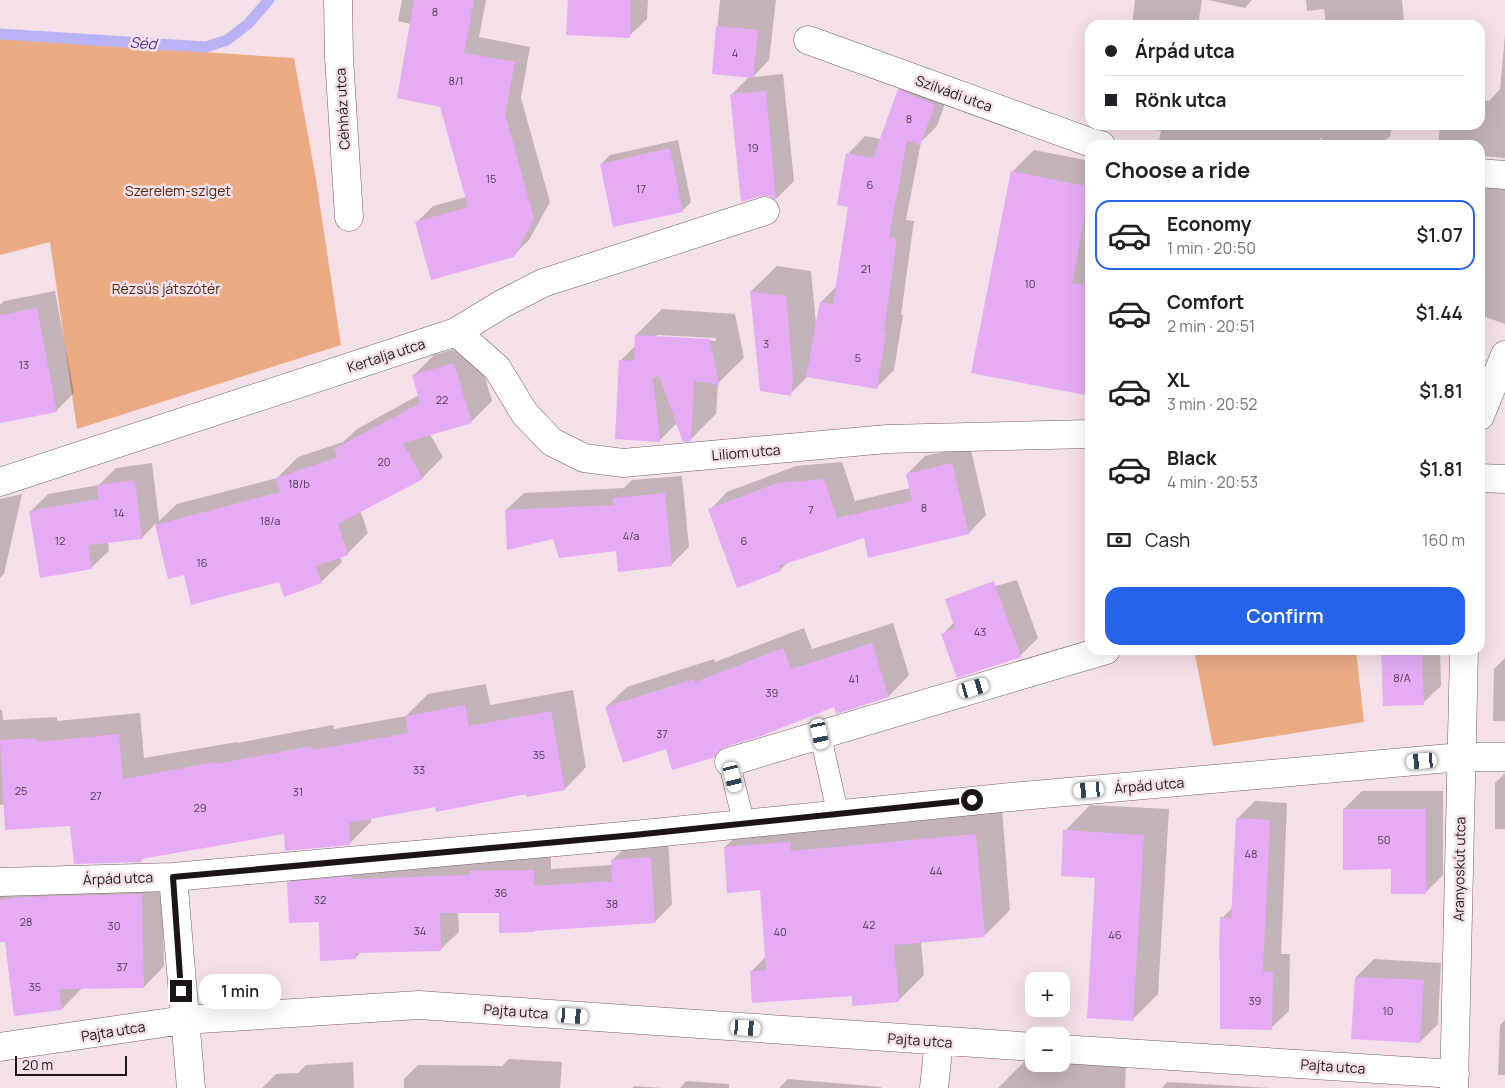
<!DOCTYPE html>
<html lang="en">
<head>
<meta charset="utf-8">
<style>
	body { margin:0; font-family:Manrope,sans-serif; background:#f6f6f6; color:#202124; height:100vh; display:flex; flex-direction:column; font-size:19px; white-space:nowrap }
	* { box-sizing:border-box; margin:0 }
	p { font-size:16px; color:#757577 }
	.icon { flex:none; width:28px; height:28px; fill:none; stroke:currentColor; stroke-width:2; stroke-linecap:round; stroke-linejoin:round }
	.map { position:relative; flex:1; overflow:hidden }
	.side { position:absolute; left:1085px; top:140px; width:400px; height:515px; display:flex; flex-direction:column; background:#fff; border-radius:15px; box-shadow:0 5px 20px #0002 }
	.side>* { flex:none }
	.hud { position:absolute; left:1085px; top:20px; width:400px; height:110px; border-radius:15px; box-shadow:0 5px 20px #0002; display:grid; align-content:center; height:110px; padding:0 20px; background:#fff }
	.fabs { position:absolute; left:1025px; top:972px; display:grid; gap:10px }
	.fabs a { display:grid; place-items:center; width:45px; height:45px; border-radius:10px; background:#fff; box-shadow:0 5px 20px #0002; font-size:25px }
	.scale { position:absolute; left:15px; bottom:12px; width:112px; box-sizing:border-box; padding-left:5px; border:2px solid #1c1518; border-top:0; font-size:14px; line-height:18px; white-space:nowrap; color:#1c1518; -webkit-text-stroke:4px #f4e0e8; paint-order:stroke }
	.end { position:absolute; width:22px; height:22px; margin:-11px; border:6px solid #1c1518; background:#fff; box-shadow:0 0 0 2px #fff }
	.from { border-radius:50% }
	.bubble { position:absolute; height:35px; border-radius:15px; background:#fff; box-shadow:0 5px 20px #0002; font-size:16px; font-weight:600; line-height:35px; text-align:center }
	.car { position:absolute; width:15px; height:30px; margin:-15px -8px; border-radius:6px; box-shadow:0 0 4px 1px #0007; background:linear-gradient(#fff 24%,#345 0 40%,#fff 0 76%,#345 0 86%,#fff 0) }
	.hud b { display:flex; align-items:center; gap:18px; height:48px; font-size:19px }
	.hud b+b { border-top:1px solid #e0e0e0 }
	.hud i { width:12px; height:12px; background:#202124 }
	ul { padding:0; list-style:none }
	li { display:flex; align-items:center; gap:15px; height:70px; margin:0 10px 8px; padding:0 10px; border:2px solid transparent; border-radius:15px }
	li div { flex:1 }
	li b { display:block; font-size:19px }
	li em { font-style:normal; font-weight:600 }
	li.current { border-color:#2563eb }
	li>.icon { width:45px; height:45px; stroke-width:1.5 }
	h2 { padding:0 20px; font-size:22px; line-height:60px }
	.pay { display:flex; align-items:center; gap:12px; height:55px; padding:0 20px; font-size:19px }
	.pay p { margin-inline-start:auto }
	.button { display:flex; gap:10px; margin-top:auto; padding:10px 20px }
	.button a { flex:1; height:58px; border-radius:15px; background:#2563eb; color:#fff; font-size:20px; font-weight:600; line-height:58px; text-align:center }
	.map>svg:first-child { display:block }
	.green { fill:#eaab84 }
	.shadow { fill:#0003; fill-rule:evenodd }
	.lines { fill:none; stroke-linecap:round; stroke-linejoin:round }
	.stream { stroke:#b9b3f6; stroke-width:11 }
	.building { fill:#e5abf5 }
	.service-casing { stroke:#715f67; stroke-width:22 }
	.minor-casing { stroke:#715f67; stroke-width:29 }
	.service { stroke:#fff; stroke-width:21 }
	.minor { stroke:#fff; stroke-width:28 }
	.route { stroke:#1c1518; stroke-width:6 }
	.labels { text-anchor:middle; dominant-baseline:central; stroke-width:5; stroke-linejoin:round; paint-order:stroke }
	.number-label { font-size:11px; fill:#4e3a4f }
	.street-label { font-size:14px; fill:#1c1518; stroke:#f4e0e8 }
	.park-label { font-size:14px; fill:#4e2d17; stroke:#f4e0e8 }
	.water-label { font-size:15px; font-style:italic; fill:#4d3998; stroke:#f4e0e8 }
</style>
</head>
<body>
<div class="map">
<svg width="1505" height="1088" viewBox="0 0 1505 1088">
	<rect width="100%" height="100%" fill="#f4e0e8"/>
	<path class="green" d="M0 39 294 58 316 179 341 345 77 429 50 242 0 255Z
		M1194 650H1356L1364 722 1213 746Z"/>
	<path class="shadow" d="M402 0H486L479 37 530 47 521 98 550 202 529 240 513 256 417 222 433 206 466 197 441 105 411 24 398 21Z
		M569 0H648L647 19 629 36Z
		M720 0H776L769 60 753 77 783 74 794 181 776 199 768 194 731 95 749 77 713 73Z
		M1135 0H1202L1198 25H1132Z
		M1208 0H1252L1245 8Z
		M1306 0H1402L1404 21 1400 25H1326L1324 9 1307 11Z
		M1505 35V158L1482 156 1483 161 1505 172V324L1480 315V145H1438L1440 125H1480V100L1489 101 1500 89Z
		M917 72 951 87 937 126 921 142 906 220 914 221 901 315H903L894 370 876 388 808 376 790 394 751 291 777 266 811 271 816 324 821 302 837 286 849 206 848 154 865 136 881 139 899 90Z
		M1118 125H1392L1390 136 1381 145H1330L1321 143 1322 137 1315 145H1158L1161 131Z
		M678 140 691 202 682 211 601 164 610 155Z
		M1034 150 1090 161V278L1078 335 1090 337V395L1012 172Z
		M55 291 74 393 56 411 0 422V305L4 301Z
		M662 309 735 314 744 358 718 383 716 414 690 440 677 423 659 441 621 360 636 345V335ZM658 335 716 338V341L655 337Z
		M475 343 492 401 471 422 430 434 443 457 422 478 360 510 368 533 347 554 340 557 342 562 321 582 184 573 169 577 156 523 142 538 108 541 109 551 91 568 30 512 48 494 99 485 116 468 152 463 159 521 177 504 277 478 298 457 343 442 357 429 419 395 413 376 434 355Z
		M970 446 986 515 969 533 865 537 788 562 780 570 710 510 727 492 796 466 842 462 855 501 910 488 907 474 925 456Z
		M682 476 689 547 671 565 617 550 554 538 506 510 524 493 624 488 632 480Z
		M22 494 4 574 0 578V499Z
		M1017 580 1038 638 1020 656 943 634 954 622 968 594Z
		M893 623 909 675 889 696 835 706 723 746 714 755 667 748 606 707 627 687 714 659 715 662 804 628 812 649Z
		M1382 650H1440L1441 686 1423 703Z
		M1505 658V721H1493L1494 669Z
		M486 684 490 705 573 690 586 767 565 789 436 806 371 817V822L349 844 285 833 144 857 141 861 71 825 5 804 0 805V710H2L3 720 57 717V721L140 713 144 758 237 742V743L333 725 334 729 406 716 428 694Z
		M1505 773V829H1495V783Z
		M1362 791H1443V875L1426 892 1392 868 1344 809Z
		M1255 801 1287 803 1281 954H1290L1289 1011 1271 1028 1222 958V918L1233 907 1237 819Z
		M1090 805 1169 809 1158 994 1133 1019 1096 877 1065 831Z
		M1002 809 1010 910 984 936 921 941 924 975 898 1001 853 994 751 972 766 956 761 889 725 847 751 821Z
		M668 840 672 904 655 922 500 911 458 912 459 932 441 949 361 952 355 958 288 883 306 865 551 853V869L612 865V860L630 843Z
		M162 874 164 966 144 987 82 988 62 1009 6 940 0 941V882Z
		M1374 959 1441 963 1438 1024 1420 1042 1356 977Z
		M1505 1020V1075H1498L1500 1025Z
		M1028 1058H1034V1064H1061V1060L1126 1064 1125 1088H998Z
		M509 1059 562 1062 560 1088H404V1079L418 1065 502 1066Z
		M353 1062 354 1088H262L276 1074 298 1073 306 1065Z
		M788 1079 881 1087V1088H779Z
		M686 1081 729 1084V1088H680Z
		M1167 1082 1271 1088H1162Z
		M634 1086 663 1088H632Z"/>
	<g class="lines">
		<path class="stream" d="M0 34 206 47 227 40 248 24 269 0"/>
	</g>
	<path class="building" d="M414 0H474L464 53 515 62 505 114 534 218 514 257 431 280 415 222 468 207 440 107 397 98Z
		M568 0H631L630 38 566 35Z
		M716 26 758 30 753 78 712 74Z
		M898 89 935 105 920 145 907 141 889 237 897 238 884 332 886 333 877 389 806 377 820 302 833 304 848 207 837 205 846 153 873 158Z
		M766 91 776 200 769 196H761L741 202 730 94Z
		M670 148 683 212 613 227 600 164Z
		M1011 171 1090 187 1072 284 1090 285V396L971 373Z
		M750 291 786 296 793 378 791 396 760 391Z
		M37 308 57 412 0 423V315Z
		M635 335 710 339 719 385 694 381 691 441 683 442 659 376 653 378 660 442 615 439 619 360 634 361Z
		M454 363 472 423 403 443 423 479 338 524 348 555 316 566 322 583 284 597 279 582 191 605 184 575 168 579 155 525 280 492 275 478 338 457 334 449 420 403 412 375Z
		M952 463 969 534 868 558 864 538 779 566 781 571 737 588 708 509 777 483 824 479 837 518 912 501 906 474Z
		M135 480 142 539 88 545 92 569 40 578 29 511 98 499 97 485Z
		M665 493 672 566 618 572 616 551 559 558 553 539 507 550 505 510 614 505 613 498Z
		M994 581 1021 657 957 678 941 634 955 628 945 599Z
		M872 643 889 697 836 714 834 707 758 737 725 747 718 751 715 757 672 770 666 749 623 763 605 707 694 679 695 682 783 648 791 669Z
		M1381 650H1422L1424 705 1383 706Z
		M465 705 469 726 551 711 565 790 526 797V794L436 812 435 807 349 823 350 845 285 851 284 834 141 859V862L74 864 70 826 5 830 0 740 35 738 36 742 119 734 123 779 215 762 216 764 311 746 312 750 408 733 405 716Z
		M1343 809H1426V894H1391V869L1343 870Z
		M1236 818 1270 820 1263 971 1273 972 1272 1030 1220 1029V959H1219L1220 917 1231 918Z
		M1063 830 1144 835 1133 1021 1087 1018 1095 878 1061 876Z
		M976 834 985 937 894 945 899 1002 852 1006V996L752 1003 750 971 766 970 760 890 727 893 724 847 790 842 791 851Z
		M651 857 655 923 534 931V932L499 933V913H440L441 951 355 953 356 959 320 961 319 922 289 923 287 882 352 876V879L469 875V871L534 870V886L612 881 611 860Z
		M142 894 144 988 59 989 62 1010 14 1016 5 942H0V900L22 897Z
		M1355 977 1424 980 1420 1043 1351 1039Z"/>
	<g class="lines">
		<defs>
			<path id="service" d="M820 734 838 814
				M729 762 744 824"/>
			<path id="minor" d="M338 0 339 57 349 217
				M808 40 1089 142 1101 145
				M1480 173 1505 175
				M456 332 497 368 525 414 552 442 584 458 623 463 887 439 1090 434
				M1480 416 1505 355
				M1480 478 1505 479
				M0 482 456 332 502 304 543 283 765 211
				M729 762 1106 650
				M173 877 191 1088
				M0 882 173 877 634 835 1011 797 1461 757H1505
				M0 1047 184 1020 419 1005 1034 1047
				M1061 1049 1455 1074
				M934 1088 939 1041
				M1454 1088 1464 650"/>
		</defs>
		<use href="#service" class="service-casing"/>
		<use href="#minor" class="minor-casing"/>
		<use href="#service" class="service"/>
		<use href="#minor" class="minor"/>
	</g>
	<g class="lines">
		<path class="route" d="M181 991 173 877 634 835 972 800"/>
	</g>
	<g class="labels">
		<g class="number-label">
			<text x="435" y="11">8</text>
			<text x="735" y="52">4</text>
			<text x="456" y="80">8/1</text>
			<text x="909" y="118">8</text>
			<text x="753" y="147">19</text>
			<text x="491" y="178">15</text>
			<text x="870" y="184">6</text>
			<text x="641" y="188">17</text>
			<text x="866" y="268">21</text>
			<text x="1030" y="283">10</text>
			<text x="766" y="343">3</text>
			<text x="858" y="357">5</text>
			<text x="24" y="364">13</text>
			<text x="442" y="399">22</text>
			<text x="384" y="461">20</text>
			<text x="299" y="483">18/b</text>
			<text x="924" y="507">8</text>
			<text x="811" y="509">7</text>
			<text x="119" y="512">14</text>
			<text x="270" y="520">18/a</text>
			<text x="631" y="535">4/a</text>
			<text x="60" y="540">12</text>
			<text x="744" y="540">6</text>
			<text x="202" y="562">16</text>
			<text x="980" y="631">43</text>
			<text x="1402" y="677">8/A</text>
			<text x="854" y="678">41</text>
			<text x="772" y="692">39</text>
			<text x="662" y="733">37</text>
			<text x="539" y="754">35</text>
			<text x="419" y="769">33</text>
			<text x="21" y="790">25</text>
			<text x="298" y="791">31</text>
			<text x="96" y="795">27</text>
			<text x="200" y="807">29</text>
			<text x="1384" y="839">50</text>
			<text x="1251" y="853">48</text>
			<text x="936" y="870">44</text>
			<text x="501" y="892">36</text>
			<text x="320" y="899">32</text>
			<text x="612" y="903">38</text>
			<text x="26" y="921">28</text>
			<text x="869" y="924">42</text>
			<text x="114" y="925">30</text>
			<text x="420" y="930">34</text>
			<text x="780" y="931">40</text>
			<text x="1115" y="934">46</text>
			<text x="122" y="966">37</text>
			<text x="35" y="986">35</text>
			<text x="1255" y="1000">39</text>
			<text x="1388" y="1010">10</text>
		</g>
		<g class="street-label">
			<text transform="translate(954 93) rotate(20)">Szilvádi utca</text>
			<text transform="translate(342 109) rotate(-93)">Céhház utca</text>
			<text transform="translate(386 355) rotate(-18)">Kertalja utca</text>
			<text transform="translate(746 452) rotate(-5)">Liliom utca</text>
			<text transform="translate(1149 785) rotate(-5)">Árpád utca</text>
			<text transform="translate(1459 869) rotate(-89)">Aranyoskút utca</text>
			<text transform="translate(118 878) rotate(-2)">Árpád utca</text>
			<text transform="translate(516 1011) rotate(4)">Pajta utca</text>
			<text transform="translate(113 1031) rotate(-9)">Pajta utca</text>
			<text transform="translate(920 1040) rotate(4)">Pajta utca</text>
			<text transform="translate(1333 1066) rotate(4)">Pajta utca</text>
		</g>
		<g class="park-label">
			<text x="178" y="190">Szerelem-sziget</text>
			<text x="166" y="288">Rézsűs játszótér</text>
		</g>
		<g class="water-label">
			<text transform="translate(143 43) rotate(4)">Séd</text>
		</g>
	</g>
</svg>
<div class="fabs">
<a>+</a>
<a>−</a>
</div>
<div class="scale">20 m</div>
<i class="end from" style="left:972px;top:800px"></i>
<i class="end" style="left:181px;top:991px"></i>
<div class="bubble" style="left:199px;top:974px;width:82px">1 min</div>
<i class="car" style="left:974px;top:688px;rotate:74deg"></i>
<i class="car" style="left:820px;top:734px;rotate:168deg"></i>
<i class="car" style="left:1422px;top:761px;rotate:265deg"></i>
<i class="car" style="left:733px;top:777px;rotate:166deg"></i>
<i class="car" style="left:1089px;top:790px;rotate:265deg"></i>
<i class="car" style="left:573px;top:1016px;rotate:94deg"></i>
<i class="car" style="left:746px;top:1028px;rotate:94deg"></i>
<div class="hud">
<b><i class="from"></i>Árpád utca</b>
<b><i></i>Rönk utca</b>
</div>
<section class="side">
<h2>Choose a ride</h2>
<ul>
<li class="current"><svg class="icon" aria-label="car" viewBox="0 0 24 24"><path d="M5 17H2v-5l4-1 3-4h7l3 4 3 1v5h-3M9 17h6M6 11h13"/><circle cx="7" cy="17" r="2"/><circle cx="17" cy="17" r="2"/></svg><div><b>Economy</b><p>1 min · 20:50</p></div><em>$1.07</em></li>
<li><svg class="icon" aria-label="car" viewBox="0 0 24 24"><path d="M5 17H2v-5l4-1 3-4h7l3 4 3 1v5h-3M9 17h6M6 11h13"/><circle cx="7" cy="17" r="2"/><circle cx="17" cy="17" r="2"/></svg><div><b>Comfort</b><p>2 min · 20:51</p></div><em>$1.44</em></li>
<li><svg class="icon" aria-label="car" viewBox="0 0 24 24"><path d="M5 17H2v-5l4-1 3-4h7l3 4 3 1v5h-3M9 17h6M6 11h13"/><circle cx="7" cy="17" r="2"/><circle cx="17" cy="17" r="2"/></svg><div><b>XL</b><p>3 min · 20:52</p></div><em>$1.81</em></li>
<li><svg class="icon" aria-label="car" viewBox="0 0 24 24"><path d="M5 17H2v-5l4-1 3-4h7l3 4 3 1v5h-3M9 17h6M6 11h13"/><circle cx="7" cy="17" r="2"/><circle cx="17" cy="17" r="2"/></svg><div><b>Black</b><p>4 min · 20:53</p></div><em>$1.81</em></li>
</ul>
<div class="pay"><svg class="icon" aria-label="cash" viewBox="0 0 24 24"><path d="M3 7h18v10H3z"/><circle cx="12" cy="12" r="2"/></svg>Cash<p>160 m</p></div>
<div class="button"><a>Confirm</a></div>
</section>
</div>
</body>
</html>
